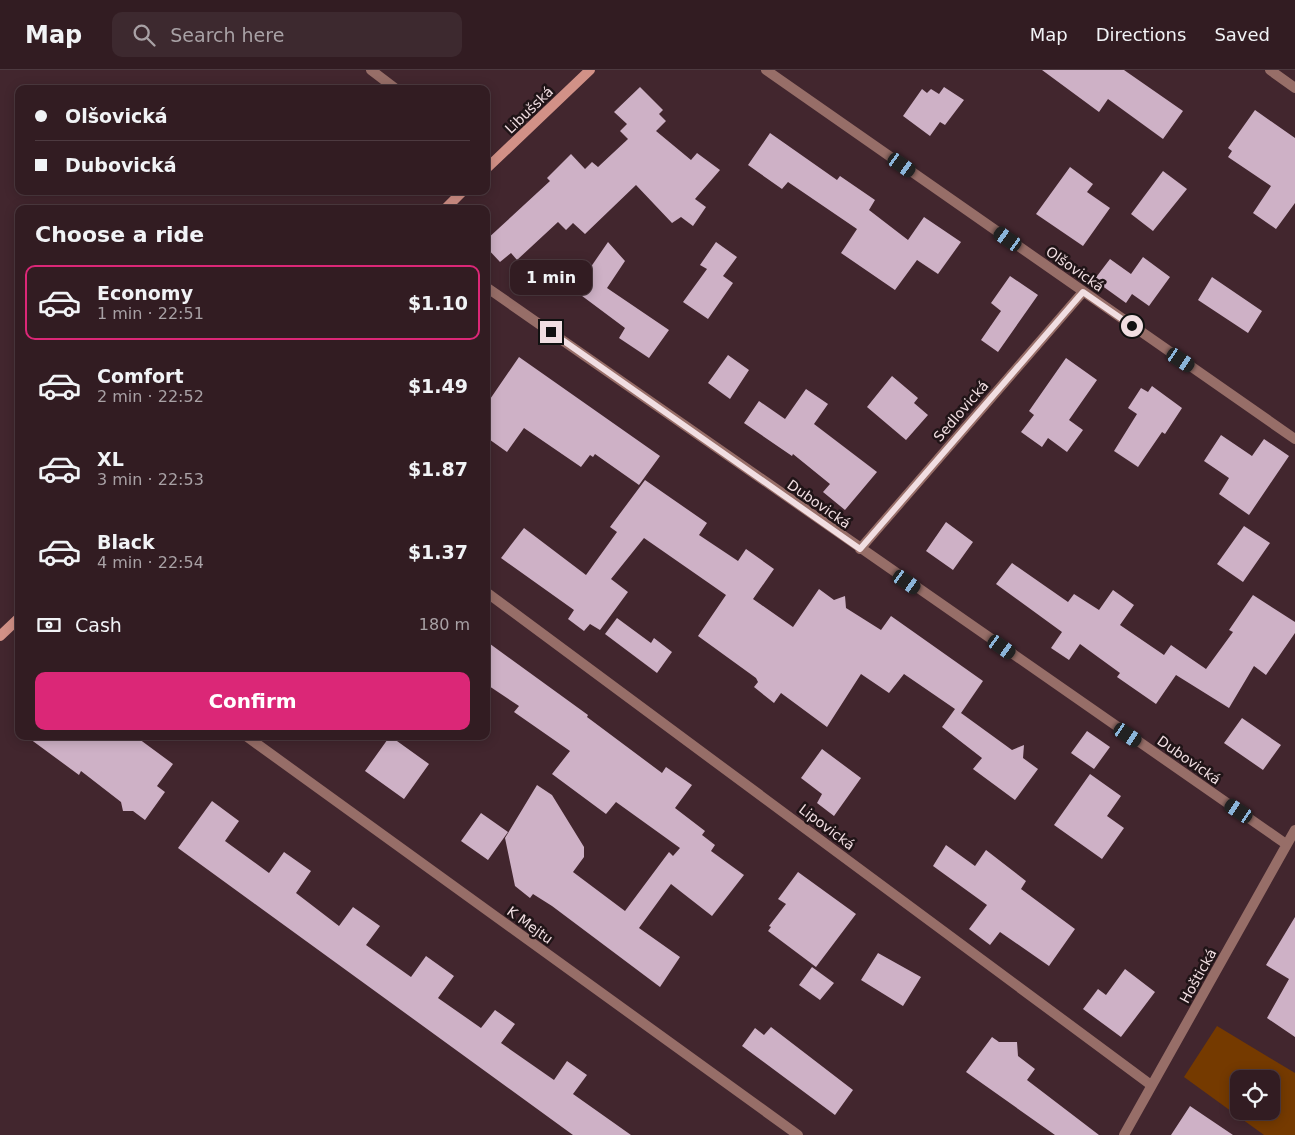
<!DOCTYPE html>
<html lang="en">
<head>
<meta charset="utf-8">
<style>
	body { margin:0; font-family:"DejaVu Sans",sans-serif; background:#3d292f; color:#f1f3f6; height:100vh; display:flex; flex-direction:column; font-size:19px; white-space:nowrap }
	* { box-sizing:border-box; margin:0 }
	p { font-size:16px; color:#a8a1a5 }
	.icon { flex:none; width:28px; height:28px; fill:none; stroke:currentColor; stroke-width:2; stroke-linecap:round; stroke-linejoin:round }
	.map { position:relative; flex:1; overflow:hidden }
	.drawer { position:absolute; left:15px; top:135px; width:475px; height:535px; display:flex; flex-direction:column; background:#321c22; border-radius:10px; box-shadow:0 2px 12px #0003,0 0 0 1px #4d3a40 }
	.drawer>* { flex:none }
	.guide { position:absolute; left:15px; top:15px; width:475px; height:110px; border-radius:10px; box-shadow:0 2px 12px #0003,0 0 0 1px #4d3a40; display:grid; align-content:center; height:110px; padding:0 20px; background:#321c22 }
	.tools { position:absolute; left:1230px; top:1000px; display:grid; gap:10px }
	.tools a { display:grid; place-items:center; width:50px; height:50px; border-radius:10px; background:#321c22; box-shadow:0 2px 12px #0003,0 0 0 1px #4d3a40; font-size:25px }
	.end { position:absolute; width:22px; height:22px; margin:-11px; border:6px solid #f1dee2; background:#111; box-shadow:0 0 0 2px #111 }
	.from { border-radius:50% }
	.bubble { position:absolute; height:35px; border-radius:10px; background:#321c22; box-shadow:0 2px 12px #0003,0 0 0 1px #4d3a40; font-size:16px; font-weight:700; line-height:35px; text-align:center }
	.car { position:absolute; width:15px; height:30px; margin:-15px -8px; border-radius:6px; box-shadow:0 0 4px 1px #0007; background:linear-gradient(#222 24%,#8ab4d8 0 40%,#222 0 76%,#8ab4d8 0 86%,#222 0) }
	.guide b { display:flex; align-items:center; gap:18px; height:48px; font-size:19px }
	.guide b+b { border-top:1px solid #4d3a40 }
	.guide i { width:12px; height:12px; background:#f1f3f6 }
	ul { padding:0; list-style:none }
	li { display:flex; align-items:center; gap:15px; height:75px; margin:0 10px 8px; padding:0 10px; border:2px solid transparent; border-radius:10px }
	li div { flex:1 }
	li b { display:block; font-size:19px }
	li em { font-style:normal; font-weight:700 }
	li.current { border-color:#db2777 }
	li>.icon { width:45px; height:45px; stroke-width:1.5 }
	h2 { padding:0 20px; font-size:22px; line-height:60px }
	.pay { display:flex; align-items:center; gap:12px; height:55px; padding:0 20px; font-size:19px }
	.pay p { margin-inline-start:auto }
	.primary-button { display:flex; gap:10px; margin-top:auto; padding:10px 20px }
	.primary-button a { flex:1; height:58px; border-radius:10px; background:#db2777; color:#fff; font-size:20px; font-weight:700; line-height:58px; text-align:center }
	header { display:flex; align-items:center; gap:30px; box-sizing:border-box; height:70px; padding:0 25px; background:#321c22; border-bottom:1px solid #4d3a40 }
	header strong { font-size:24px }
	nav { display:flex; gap:28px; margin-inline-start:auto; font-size:18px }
	.search { width:350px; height:45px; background:#3d292f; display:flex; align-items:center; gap:12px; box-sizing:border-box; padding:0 18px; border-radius:10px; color:#a8a1a5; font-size:19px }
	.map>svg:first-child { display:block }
	.green { fill:#753a00; fill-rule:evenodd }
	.building { fill:#ceb1c6 }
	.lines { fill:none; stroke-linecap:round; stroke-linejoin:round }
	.street { stroke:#976e68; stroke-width:10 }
	.secondary { stroke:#d29187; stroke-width:10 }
	.route { stroke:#f1dee2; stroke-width:6 }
	.labels { text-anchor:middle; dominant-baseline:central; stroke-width:5; stroke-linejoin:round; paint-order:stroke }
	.street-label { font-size:14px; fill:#f1dee2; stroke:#201417 }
</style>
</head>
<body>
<header>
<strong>Map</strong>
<div class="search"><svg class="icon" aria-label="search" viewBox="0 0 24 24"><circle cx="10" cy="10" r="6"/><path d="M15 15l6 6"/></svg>Search here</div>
<nav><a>Map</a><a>Directions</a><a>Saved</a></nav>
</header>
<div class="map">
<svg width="1295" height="1065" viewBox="0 0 1295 1065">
	<rect width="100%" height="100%" fill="#42262e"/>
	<path class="green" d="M1217 956 1295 1003V1065H1264L1184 1007ZM1239 1009H1271V1041H1239Z"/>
	<path class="building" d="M1042 0H1124L1183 41 1163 69 1108 29 1099 42Z
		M640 17 663 40 659 44 666 51 656 61 691 90 697 83 720 100 695 129 706 137 693 156 681 147 672 153 636 115 585 164 573 153 566 160 558 152 517 190 511 183 500 192 486 177V170L550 111 547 108 571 84 585 99 592 92 598 97 628 69 620 61 627 54 614 42Z
		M944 17 964 30 945 55 940 52 930 66 903 46 922 19 927 23 931 19 939 24Z
		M1255 40 1295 68V133L1276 159 1253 143 1271 116 1228 87 1232 81 1228 78Z
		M770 63 837 110 840 106 875 130 869 140 908 170 924 147 961 172 938 204 917 190 895 220 841 183 857 159 788 112 782 119 748 95Z
		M1070 97 1093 114 1087 122 1110 138 1083 176 1036 144Z
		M1163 101 1187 119 1153 161 1131 144Z
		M608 172 625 191 607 218 669 260 649 288 619 268 625 258 554 205 565 190 586 204Z
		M716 172 737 187 723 206 733 213 708 249 683 232 707 199 700 195Z
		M1143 187 1170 207 1149 236 1132 224 1126 233 1094 210 1110 189 1131 204Z
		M1010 206 1038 225 998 282 981 270 1001 241 991 233Z
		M1212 207 1262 241 1248 263 1198 230Z
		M728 285 749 300 730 329 708 313Z
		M519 287 660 386 639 415 595 384 593 387 590 385 581 397 524 358 507 382 486 367V335Z
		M1066 288 1097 310 1069 350 1083 360 1067 382 1048 368 1042 377 1021 362 1034 345 1029 341Z
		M892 306 918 328 914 333 928 345 906 370 867 337Z
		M1152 316 1182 338 1165 364 1162 362 1138 397 1114 381 1137 344 1128 338 1141 318 1148 322Z
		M806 319 828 334 814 354 877 402 845 440 823 422 830 414 793 384 792 386 744 353 759 331 785 349Z
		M1221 365 1252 386 1264 369 1289 386 1249 445 1219 424 1229 408 1204 391Z
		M645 410 707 453 699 465 738 491 746 479 774 499 753 529 793 557 819 519 834 530 845 526 846 538 881 560 891 546 983 611 961 643 1012 680 1024 675 1023 688 1038 699 1015 730 973 699 982 688 942 657 955 639 904 604 889 623 861 604 827 657 781 623 774 633 754 617 758 612 756 608 698 566 726 525 644 468 611 509 628 522 600 560 590 554 584 561 568 549 574 540 501 488 524 458 586 505 617 462 610 457Z
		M946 452 973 472 953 500 926 481Z
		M1244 456 1270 473 1243 512 1217 494Z
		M1012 493 1068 532 1074 524 1099 540 1113 520 1134 535 1120 555 1164 585 1171 575 1206 599 1233 562 1229 560 1253 525 1295 552V563L1266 605 1254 596 1229 638 1176 605 1156 634 1117 607 1120 603 1080 574 1069 590 1051 578 1062 562 996 514Z
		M617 548 651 573 654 568 672 582 657 603 605 564Z
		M486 571 588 645 587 647 662 703 666 697 692 715 675 738 705 761 702 765 715 775 711 781 744 805 712 846 671 814 639 858 680 887 660 917 552 836 533 824 530 828 515 816 505 768 537 715 552 725 584 777V787L573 802 625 841 669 782 673 786 680 778 616 732 606 744 552 704 570 681 514 642 519 636 486 614Z
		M1242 648 1281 675 1263 700 1224 673Z
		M1087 661 1110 677 1094 699 1071 683Z
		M26 666H135L173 694 157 716 165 722 145 750 133 741H123L121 732 81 701 79 705Z
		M390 666 429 694 404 729 365 701Z
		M822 679 861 708 834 746 817 733 822 724 801 708Z
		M1090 704 1121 726 1107 746 1124 758 1102 789 1054 755Z
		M212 731 239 751 225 771 269 803 284 782 311 801 296 823 339 856 353 837 380 856 366 875 411 907 426 886 454 906 438 928 481 958 495 940 515 954 501 973 554 1010 567 991 587 1005 573 1024 631 1065H573L178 778Z
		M481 743 508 762 488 790 461 771Z
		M946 775 975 796 986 780 1026 811 1021 819 1075 859 1049 896 1000 862 990 875 969 859 987 835 933 796Z
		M798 802 856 844 816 897 768 861 771 857 769 856 786 834 778 829Z
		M1295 847V967L1267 948 1289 909 1266 895Z
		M878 883 921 907 903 936 861 910Z
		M812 897 834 913 820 930 799 915Z
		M1125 899 1155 922 1121 967 1083 939 1098 919 1106 925Z
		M771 957 853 1020 835 1045 742 976 755 958 764 965Z
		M992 967 999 972H1017L1018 986 1035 999 1027 1010 1099 1065H1055L966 1002Z
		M1190 1036 1233 1065H1171Z"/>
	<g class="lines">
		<path class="street" d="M371 0 396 19
			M766 0 1295 369
			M1270 0 1295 18
			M486 217 1286 774
			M860 479 1083 222
			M486 522 1151 1015
			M246 666 798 1065
			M1124 1065 1295 760"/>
		<path class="secondary" d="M486 99 590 0
			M445 139 463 121
			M0 566 19 548"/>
	</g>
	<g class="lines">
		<path class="route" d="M551 262 860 479 1083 222 1132 256"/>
	</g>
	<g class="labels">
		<g class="street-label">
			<text transform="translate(529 40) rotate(-44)">Libušská</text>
			<text transform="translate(1075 199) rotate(35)">Olšovická</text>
			<text transform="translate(961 341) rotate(-49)">Sedlovická</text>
			<text transform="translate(819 434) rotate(35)">Dubovická</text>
			<text transform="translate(1189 690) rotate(35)">Dubovická</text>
			<text transform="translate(827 757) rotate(37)">Lipovická</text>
			<text transform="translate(530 855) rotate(36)">K Mejtu</text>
			<text transform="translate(1198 906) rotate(-61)">Hoštická</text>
		</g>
	</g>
</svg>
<div class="tools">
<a><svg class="icon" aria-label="locate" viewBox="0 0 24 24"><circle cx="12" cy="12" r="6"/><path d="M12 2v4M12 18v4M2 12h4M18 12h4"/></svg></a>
</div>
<i class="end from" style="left:1132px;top:256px"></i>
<i class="end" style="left:551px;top:262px"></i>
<div class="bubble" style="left:510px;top:190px;width:82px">1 min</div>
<i class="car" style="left:902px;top:95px;rotate:125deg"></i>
<i class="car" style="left:1008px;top:169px;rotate:305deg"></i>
<i class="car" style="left:1181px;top:290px;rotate:124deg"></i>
<i class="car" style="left:907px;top:512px;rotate:125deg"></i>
<i class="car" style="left:1002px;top:577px;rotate:125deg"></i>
<i class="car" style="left:1128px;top:665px;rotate:124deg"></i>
<i class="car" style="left:1239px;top:741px;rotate:304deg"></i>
<div class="guide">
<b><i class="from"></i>Olšovická</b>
<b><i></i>Dubovická</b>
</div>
<section class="drawer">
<h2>Choose a ride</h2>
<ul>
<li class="current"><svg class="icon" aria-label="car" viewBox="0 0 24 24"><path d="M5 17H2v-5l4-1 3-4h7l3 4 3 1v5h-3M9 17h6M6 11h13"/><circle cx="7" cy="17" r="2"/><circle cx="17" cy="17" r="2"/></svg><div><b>Economy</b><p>1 min · 22:51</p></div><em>$1.10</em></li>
<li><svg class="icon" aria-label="car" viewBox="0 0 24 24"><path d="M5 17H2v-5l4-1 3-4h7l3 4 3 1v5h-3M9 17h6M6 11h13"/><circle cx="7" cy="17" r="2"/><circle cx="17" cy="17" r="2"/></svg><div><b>Comfort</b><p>2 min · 22:52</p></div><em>$1.49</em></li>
<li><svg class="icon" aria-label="car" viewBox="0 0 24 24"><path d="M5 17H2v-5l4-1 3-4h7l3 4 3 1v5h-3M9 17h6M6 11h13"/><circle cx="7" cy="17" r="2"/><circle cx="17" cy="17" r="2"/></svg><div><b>XL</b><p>3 min · 22:53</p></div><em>$1.87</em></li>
<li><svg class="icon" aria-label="car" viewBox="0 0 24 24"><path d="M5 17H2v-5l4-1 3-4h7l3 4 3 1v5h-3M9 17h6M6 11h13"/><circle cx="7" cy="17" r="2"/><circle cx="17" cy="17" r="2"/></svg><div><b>Black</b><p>4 min · 22:54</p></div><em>$1.37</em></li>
</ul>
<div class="pay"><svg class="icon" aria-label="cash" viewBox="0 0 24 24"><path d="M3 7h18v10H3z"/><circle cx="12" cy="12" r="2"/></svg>Cash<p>180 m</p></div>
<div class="primary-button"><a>Confirm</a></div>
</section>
</div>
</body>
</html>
